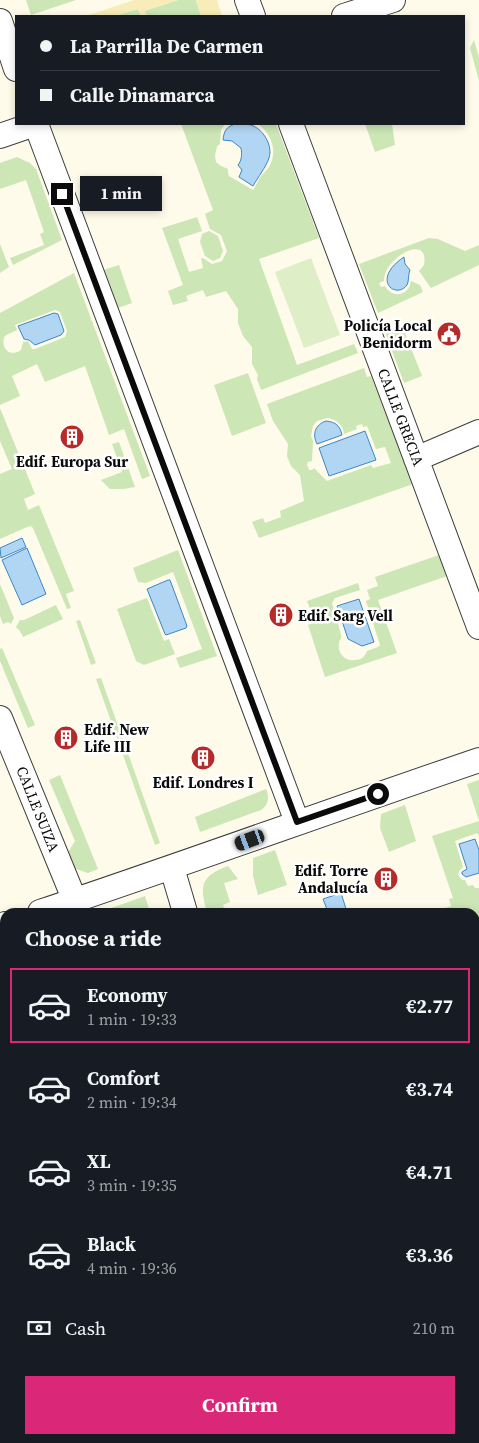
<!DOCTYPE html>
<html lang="en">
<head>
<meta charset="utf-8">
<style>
	body { margin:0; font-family:"Source Serif 4",serif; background:#20242c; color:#f1f3f6; height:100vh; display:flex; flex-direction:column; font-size:19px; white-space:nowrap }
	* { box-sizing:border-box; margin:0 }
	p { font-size:16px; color:#9ea1a6 }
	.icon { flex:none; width:28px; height:28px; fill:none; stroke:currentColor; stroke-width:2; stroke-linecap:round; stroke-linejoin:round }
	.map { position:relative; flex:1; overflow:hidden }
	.drawer { position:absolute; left:0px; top:908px; width:480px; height:536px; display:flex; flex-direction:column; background:#171b24; border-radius:15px 15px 0 0; box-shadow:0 2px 8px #0003 }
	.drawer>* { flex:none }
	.banner { position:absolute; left:15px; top:15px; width:450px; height:110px; border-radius:0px; box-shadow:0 2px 8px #0003; display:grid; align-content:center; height:110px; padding:0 25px; background:#171b24 }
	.end { position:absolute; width:22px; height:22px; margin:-11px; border:6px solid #0b0b0b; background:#fff; box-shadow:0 0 0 2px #fff }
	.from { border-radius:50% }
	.bubble { position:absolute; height:35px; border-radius:0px; background:#171b24; box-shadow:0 2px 8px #0003; font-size:16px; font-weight:700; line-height:35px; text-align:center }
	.car { position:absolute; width:15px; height:30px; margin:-15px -8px; border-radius:6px; box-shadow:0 0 4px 1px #0007; background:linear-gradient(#222 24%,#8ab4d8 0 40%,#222 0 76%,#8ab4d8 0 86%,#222 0) }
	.banner b { display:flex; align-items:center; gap:18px; height:48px; font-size:19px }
	.banner b+b { border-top:1px solid #363941 }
	.banner i { width:12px; height:12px; background:#f1f3f6 }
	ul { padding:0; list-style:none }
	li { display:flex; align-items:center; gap:15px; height:75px; margin:0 10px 8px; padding:0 15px; border:2px solid transparent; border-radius:0px }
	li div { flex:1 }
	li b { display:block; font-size:19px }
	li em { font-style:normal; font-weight:700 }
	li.on { border-color:#db2777 }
	li>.icon { width:45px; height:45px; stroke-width:1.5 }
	h2 { padding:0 25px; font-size:22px; line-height:60px }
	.pay { display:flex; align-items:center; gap:12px; height:55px; padding:0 25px; font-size:19px }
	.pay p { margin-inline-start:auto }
	.action { display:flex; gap:10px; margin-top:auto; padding:10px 25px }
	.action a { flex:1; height:58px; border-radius:0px; background:#db2777; color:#fff; font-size:20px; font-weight:700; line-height:58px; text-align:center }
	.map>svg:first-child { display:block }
	.green { fill:#cce6b6; fill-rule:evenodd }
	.sand { fill:#f8edb8 }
	.pitch { fill:#deeec7 }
	.water { fill:#b1d6f3; stroke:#3b87c7 }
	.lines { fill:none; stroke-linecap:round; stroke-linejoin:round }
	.street-casing { stroke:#3e3e3e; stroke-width:26 }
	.street { stroke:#fff; stroke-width:24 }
	.route { stroke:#0b0b0b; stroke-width:6 }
	.labels { text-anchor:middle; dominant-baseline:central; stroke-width:5; stroke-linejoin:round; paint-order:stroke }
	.poi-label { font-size:15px; font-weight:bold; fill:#0b0b0b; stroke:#fff; text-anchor:end }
	.street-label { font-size:15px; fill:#0b0b0b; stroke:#fff }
</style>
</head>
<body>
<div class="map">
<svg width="479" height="1443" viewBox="0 0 479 1443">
	<rect width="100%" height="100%" fill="#fefbea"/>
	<path class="green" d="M26 0H76L31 15Z
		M178 0H196L201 16H146L144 11Z
		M138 9 141 16H114Z
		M474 40 479 57V81L470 48Z
		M181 124H225L221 130 220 144 217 146 215 156 216 162 221 166 228 169V173L229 176 253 190C256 186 258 180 261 176 264 173 267 170 269 167 278 152 272 134 258 124H276L319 238 259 259 297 365 354 344 358 353 261 390 257 379 258 375 252 364V347L243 336 238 323V309L226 291 206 297 203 290 186 296 188 301 173 305 168 291 183 285 162 228 197 217 202 231 178 239 189 272 203 268 201 258H203L212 264 222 261 227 251 221 235 210 229 205 214 213 210Z
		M365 124H392L395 145 375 152Z
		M17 157 30 163 36 169 62 240 13 265 10 258 44 245 40 234 44 232 26 180 0 189V163Z
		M209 231 218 236 223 251 220 258 213 261 205 256 200 242 202 234Z
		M429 238 438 239 465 251 479 245V265L431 288 419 271 424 265C430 232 383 258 384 281L379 283 381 287 385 286C392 299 409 296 411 281L420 285 423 292 378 313 359 264Z
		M0 244 9 267 0 273Z
		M119 265 132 303 118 308 103 270Z
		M74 273 150 476 142 479 124 429 109 435 85 366 45 382 37 364 12 376 20 396 0 405V313ZM55 310 60 312 67 331 65 337 35 349H32L28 341 23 342 21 350C7 359 0 344 5 336 9 333 14 332 17 330L15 325Z
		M402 325 422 376 404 383 385 332Z
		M364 368 367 377 371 376 413 484 259 538 252 522 263 518 265 523 281 517 280 511 304 501 300 475 291 466 287 456 288 444 273 421 267 404ZM327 418C336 419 343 424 344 434L357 429 356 426 362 424 363 427 367 426 376 449 385 447 391 463 373 468 371 465 327 481 314 468 312 470H309L307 464 308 462 312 461 313 441 311 436 313 426 317 421Z
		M248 373 266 423 232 436 214 385Z
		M0 408 35 494 24 499 28 510 39 505 74 591 66 594 71 608 67 609 33 528 31 526 27 527 0 539V474L12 469 0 441Z
		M119 442 135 487 123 489H110L101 480 122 472 112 444Z
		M178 550 217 656 180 668 176 658 202 649 173 572 146 583 138 582 133 568Z
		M439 555 447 576 378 600 397 653 325 677 308 625 315 622 307 601 358 583 360 590 335 598 332 603C334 614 339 624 341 635 342 641 340 637 339 643 337 653 345 662 355 660 362 660 365 656 367 651L378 647 380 645 366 601 370 599 367 590 378 586 375 577Z
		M0 584 14 618 11 624 8 622 3 624 0 616Z
		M147 598 164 641 169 639 175 654 144 665 136 661 117 609Z
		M56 605 63 619 23 637 20 631 16 627 20 620H24Z
		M80 620 96 663 91 665 76 621Z
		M2 648 35 725 28 728 0 661V649Z
		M101 678 160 843 155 845 96 679Z
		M60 775 98 869 88 873 73 868 67 854 75 841 49 780Z
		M479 780V836L477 833 455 841 463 867 459 871 458 875 462 880H465L468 886 473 885 475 888H479V945L475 946V912H446L445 908 451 906 449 899 453 898 432 836 479 821 467 784Z
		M266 789C270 798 268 805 261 810L200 832 195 817Z
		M405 805 416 841 389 852 380 828 381 814Z
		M275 850 287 885 258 895 253 876V858Z
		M228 866 238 879 224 883 230 902 223 905 226 912H207C199 886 201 876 228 866Z
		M145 896 150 912H100Z
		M5 946V1171H0V948Z
		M136 1439H354L352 1443H137Z"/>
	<path class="sand" d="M134 0H178L145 11 146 16H141L138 9 114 16H86Z
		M196 0H217L222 16H201Z"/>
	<path class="pitch" d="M311 258 340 335 304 348 275 272Z"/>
	<path class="water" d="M235 124C240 124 246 124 251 125 263 129 273 145 269 158 266 167 258 177 253 186L239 177 242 170 238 165C242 160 242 154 241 148L232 141 223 140C224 131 226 127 235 124Z
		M404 257 405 264 410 270C408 274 409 282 407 285 396 300 370 280 404 257Z
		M54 313 58 314 64 331 61 335 35 345 29 340 24 339 18 326Z
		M326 421C336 422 340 426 342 435L317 444C312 434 315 425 326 421Z
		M365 431 376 460 329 476 319 448Z
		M22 538 26 547 1 558 0 548Z
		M27 548 46 594 22 605 2 560Z
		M168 580H170L187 626 186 628 166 635 165 634 147 589Z
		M359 599 374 642 362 646 348 639 337 606Z
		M475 839 479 850V873L466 877 462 874V872L467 869 459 844Z
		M341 893 347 912H328L323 899Z"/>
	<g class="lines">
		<defs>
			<path id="street" d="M247 0 253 16
				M344 16 393 0
				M0 21 16 69
				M36 124 297 822
				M291 124 479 627
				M0 136 35 124
				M416 459 479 432
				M0 718 75 901
				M172 868 185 912
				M40 912C187 863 332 810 479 760
				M0 926 5 924
				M475 1161 479 1160
				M475 1281 479 1275
				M0 1336 5 1335
				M377 1443 379 1439"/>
		</defs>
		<use href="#street" class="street-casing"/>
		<use href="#street" class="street"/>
	</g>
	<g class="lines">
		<path class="route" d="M62 194 297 822 378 794"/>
	</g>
	<defs>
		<symbol id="civic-disc" viewBox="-11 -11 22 22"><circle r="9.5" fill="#b42b2a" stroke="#fff"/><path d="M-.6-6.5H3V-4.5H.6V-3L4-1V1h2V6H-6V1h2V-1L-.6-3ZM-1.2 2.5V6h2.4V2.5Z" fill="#fff"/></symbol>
		<symbol id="building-disc" viewBox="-11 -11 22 22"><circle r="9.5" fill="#b42b2a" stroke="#fff"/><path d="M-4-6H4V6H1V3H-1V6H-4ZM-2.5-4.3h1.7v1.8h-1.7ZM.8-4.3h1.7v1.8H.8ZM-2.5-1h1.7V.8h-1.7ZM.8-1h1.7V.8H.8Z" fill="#fff"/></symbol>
	</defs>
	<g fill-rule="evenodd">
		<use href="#civic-disc" x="435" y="320" width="28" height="28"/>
		<use href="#building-disc" x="58" y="423" width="28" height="28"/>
		<use href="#building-disc" x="267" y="601" width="28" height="28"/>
		<use href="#building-disc" x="52" y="724" width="28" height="28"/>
		<use href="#building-disc" x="189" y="744" width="28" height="28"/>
		<use href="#building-disc" x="372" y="865" width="28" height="28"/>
	</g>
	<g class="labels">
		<g class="poi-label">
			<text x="432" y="325">Policía Local<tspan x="432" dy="17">Benidorm</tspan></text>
			<text x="72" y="461" text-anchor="middle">Edif. Europa Sur</text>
			<text x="298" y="615" text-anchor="start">Edif. Sarg Vell</text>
			<text x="84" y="729" text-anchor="start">Edif. New<tspan x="84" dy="17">Life III</tspan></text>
			<text x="203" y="782" text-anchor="middle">Edif. Londres I</text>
			<text x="368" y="870">Edif. Torre<tspan x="368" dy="17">Andalucía</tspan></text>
		</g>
		<g class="street-label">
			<text transform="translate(401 417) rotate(69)">CALLE GRECIA</text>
			<text transform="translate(38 809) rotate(68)">CALLE SUIZA</text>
		</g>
	</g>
</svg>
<i class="end from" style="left:378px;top:794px"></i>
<i class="end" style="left:62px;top:194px"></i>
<div class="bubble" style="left:80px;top:176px;width:82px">1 min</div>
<i class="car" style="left:250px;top:840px;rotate:250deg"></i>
<div class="banner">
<b><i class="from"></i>La Parrilla De Carmen</b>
<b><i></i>Calle Dinamarca</b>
</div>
<section class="drawer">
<h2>Choose a ride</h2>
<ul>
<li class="on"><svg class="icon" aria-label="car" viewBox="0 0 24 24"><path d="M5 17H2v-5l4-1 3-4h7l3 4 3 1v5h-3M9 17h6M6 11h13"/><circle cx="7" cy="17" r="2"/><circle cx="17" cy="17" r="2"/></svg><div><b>Economy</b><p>1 min · 19:33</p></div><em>€2.77</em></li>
<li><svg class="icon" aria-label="car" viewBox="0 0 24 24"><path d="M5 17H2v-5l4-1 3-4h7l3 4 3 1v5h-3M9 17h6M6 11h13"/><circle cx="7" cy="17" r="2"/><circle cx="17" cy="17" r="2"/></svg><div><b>Comfort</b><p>2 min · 19:34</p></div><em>€3.74</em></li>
<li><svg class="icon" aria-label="car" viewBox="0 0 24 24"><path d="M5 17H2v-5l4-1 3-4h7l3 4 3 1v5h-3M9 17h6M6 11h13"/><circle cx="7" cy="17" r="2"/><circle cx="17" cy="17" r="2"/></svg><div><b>XL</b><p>3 min · 19:35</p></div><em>€4.71</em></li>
<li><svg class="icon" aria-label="car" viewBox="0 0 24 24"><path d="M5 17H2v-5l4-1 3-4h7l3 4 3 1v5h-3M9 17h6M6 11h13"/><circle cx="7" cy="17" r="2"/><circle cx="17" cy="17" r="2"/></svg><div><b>Black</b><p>4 min · 19:36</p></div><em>€3.36</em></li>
</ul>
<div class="pay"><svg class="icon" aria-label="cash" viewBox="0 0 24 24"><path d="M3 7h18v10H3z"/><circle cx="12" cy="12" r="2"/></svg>Cash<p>210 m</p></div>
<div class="action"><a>Confirm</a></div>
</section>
</div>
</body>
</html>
